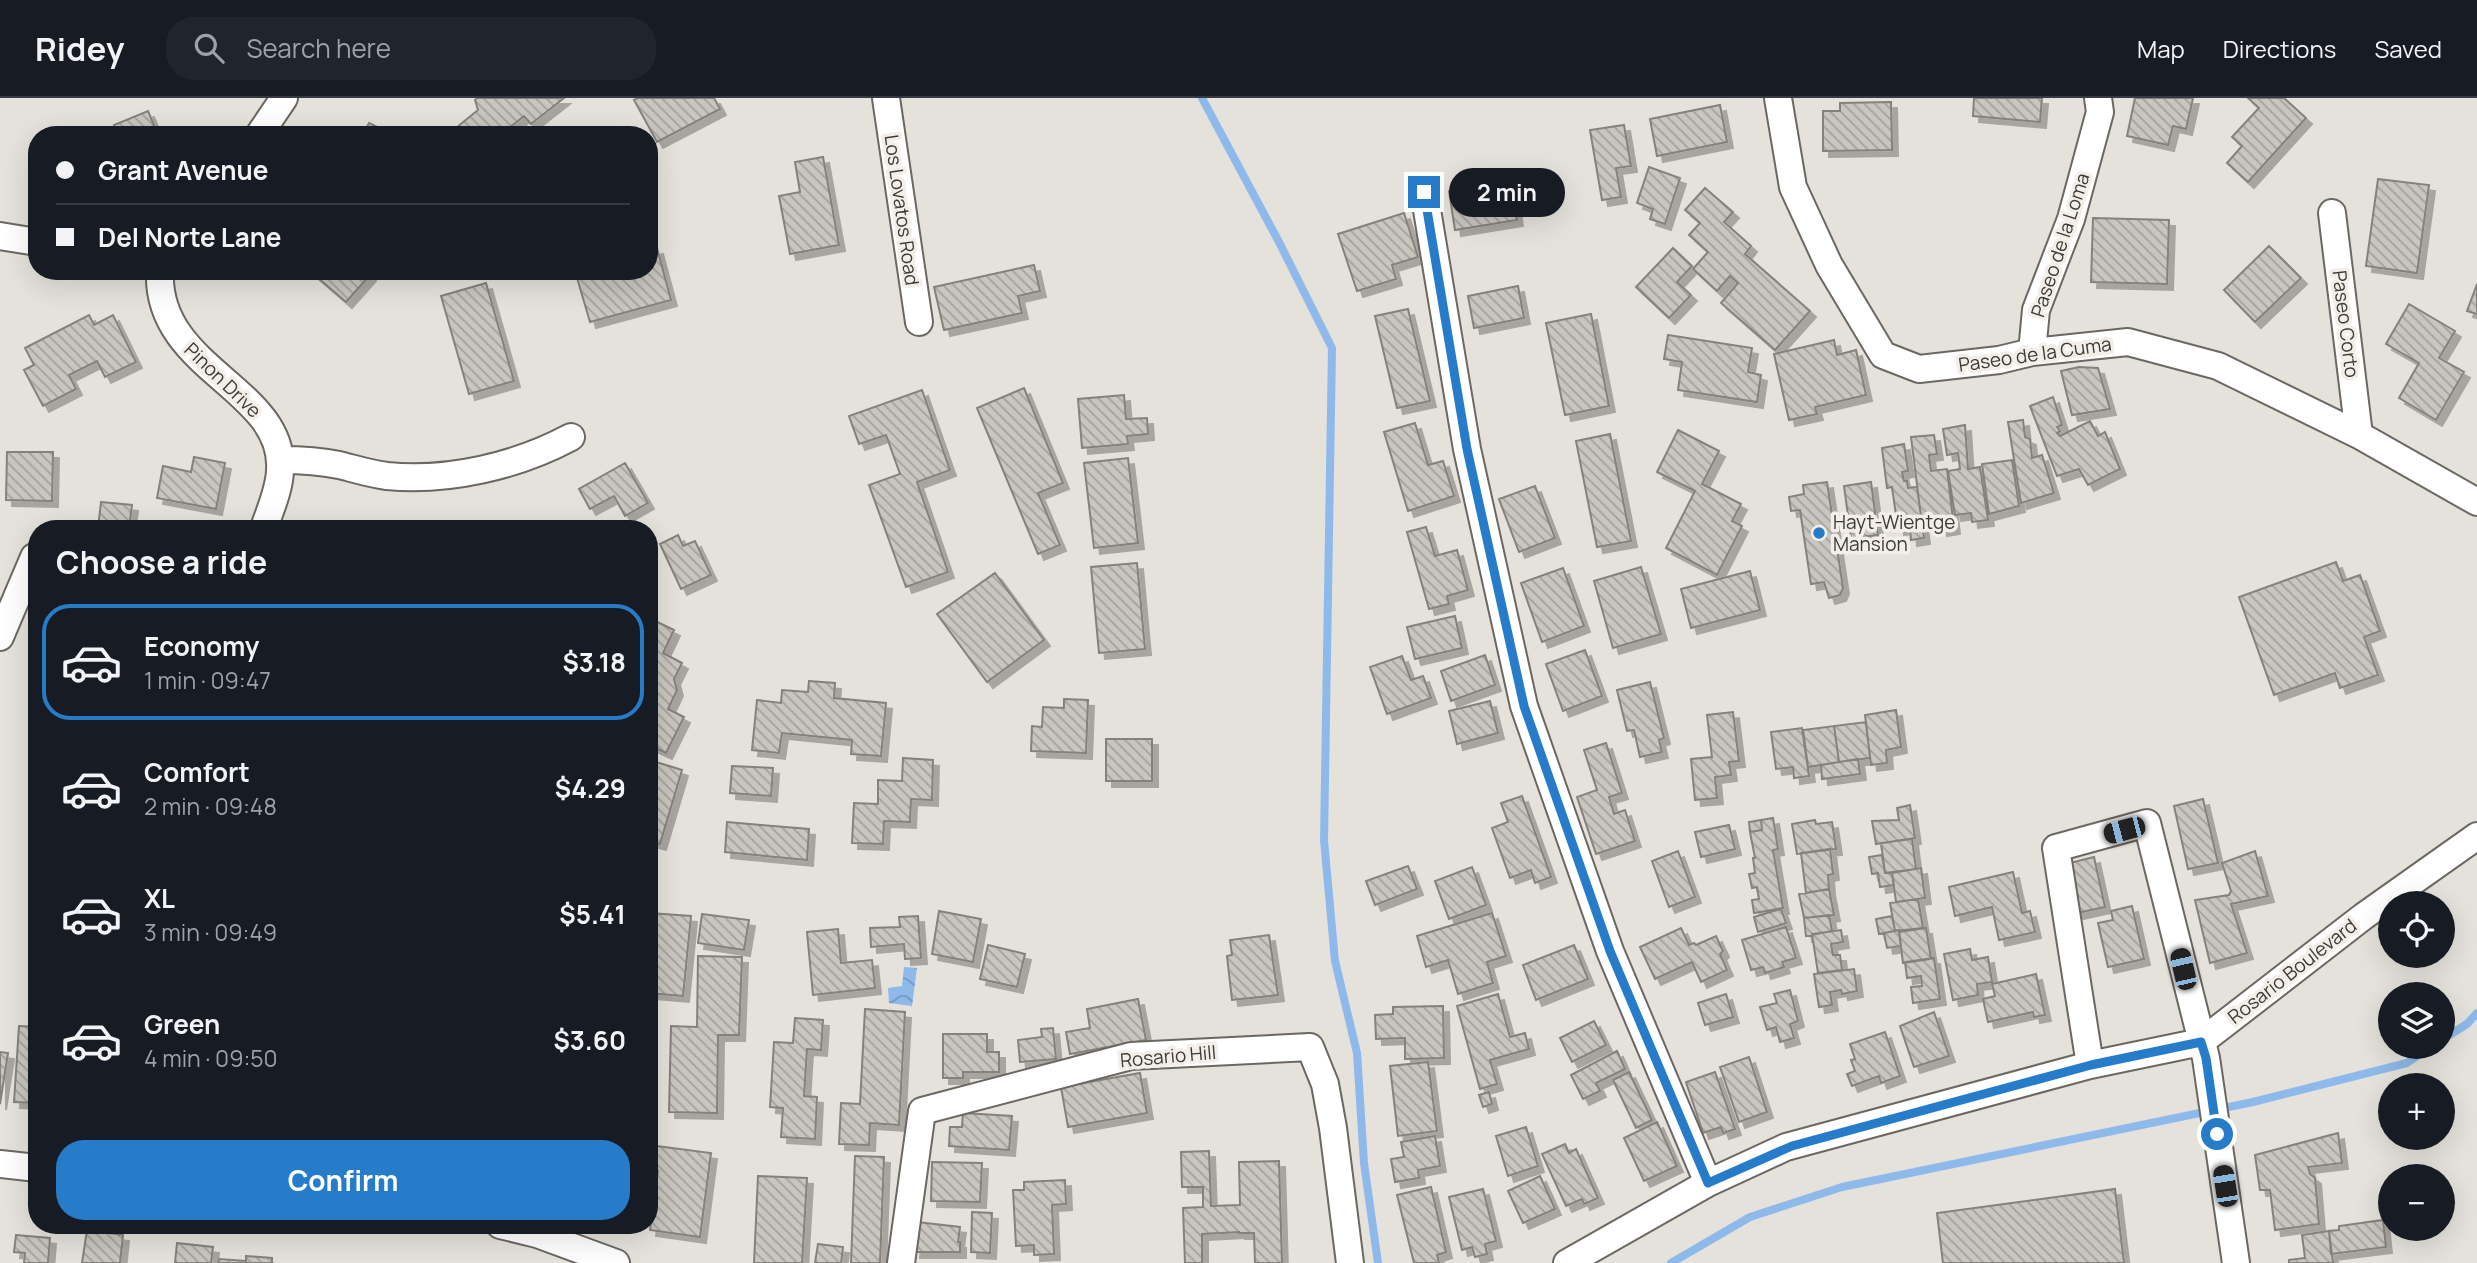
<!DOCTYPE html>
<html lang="en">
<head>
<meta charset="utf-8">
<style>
	body { margin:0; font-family:Manrope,sans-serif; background:#20242c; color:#f1f3f6; height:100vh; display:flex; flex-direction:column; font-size:26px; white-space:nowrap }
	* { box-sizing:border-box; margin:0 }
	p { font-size:23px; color:#9ea1a6 }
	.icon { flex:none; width:38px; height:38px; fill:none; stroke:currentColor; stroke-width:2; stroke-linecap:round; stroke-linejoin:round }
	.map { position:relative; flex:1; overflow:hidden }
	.side { position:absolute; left:28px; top:422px; width:630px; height:714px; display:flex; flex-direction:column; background:#171b24; border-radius:28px; box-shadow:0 7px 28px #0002 }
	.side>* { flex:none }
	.top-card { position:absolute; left:28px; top:28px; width:630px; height:154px; border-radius:28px; box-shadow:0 7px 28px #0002; display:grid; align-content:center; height:154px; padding:0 28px; background:#171b24 }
	.tools { position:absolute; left:2378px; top:793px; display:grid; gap:14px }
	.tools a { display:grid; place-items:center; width:77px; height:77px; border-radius:50%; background:#171b24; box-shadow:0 7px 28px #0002; font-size:35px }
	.end { position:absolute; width:32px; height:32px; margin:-16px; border:9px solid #277cca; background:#fff; box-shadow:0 0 0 4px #fff }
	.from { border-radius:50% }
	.bubble { position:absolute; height:49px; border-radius:24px; background:#171b24; box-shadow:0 7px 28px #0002; font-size:23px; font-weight:700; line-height:49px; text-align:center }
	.car { position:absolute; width:21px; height:42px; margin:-21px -10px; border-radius:9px; box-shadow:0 0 5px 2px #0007; background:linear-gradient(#222 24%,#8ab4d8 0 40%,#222 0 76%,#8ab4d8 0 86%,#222 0) }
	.top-card b { display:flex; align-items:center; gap:24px; height:66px; font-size:26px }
	.top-card b+b { border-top:2px solid #363941 }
	.top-card i { width:18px; height:18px; background:#f1f3f6 }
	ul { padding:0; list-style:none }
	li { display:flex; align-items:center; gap:21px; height:116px; margin:0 14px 10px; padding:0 14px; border:4px solid transparent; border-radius:28px }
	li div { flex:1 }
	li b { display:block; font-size:26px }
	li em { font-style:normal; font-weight:700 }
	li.active { border-color:#277cca }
	li>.icon { width:63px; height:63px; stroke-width:1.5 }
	h2 { padding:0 28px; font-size:32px; line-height:84px }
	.primary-button { display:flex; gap:14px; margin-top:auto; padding:14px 28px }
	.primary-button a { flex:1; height:80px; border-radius:28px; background:#277cca; color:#fff; font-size:28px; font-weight:700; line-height:80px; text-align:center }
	header { display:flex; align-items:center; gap:42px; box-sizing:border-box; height:98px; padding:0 35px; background:#171b24; border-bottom:2px solid #363941 }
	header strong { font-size:33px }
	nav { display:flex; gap:38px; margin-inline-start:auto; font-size:24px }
	.search { width:490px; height:63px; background:#20242c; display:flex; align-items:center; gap:18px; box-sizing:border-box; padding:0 24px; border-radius:28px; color:#9ea1a6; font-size:26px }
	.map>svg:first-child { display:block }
	.water { fill:url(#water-waves) }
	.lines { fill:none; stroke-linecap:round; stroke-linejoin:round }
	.stream { stroke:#8dbaea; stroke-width:8 }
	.building { fill:url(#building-back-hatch); stroke:#85827c; stroke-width:2; filter:url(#shadow) }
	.minor-casing { stroke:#6b6862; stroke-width:30 }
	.minor { stroke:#fff; stroke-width:26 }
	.route { stroke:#277cca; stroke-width:9 }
	.poi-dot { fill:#277cca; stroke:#f3efe8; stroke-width:2.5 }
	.labels { text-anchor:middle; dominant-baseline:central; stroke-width:7; stroke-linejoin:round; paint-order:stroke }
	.street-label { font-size:19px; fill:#3c3b38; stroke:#f3efe8 }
	.poi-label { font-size:19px; fill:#3c3b38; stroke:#f3efe8; text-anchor:start }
</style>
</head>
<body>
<header>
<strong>Ridey</strong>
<div class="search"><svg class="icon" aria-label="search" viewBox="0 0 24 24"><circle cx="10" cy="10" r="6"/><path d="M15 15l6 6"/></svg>Search here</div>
<nav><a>Map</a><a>Directions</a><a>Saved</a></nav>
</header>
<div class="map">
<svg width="2477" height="1165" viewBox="0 0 2477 1165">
	<defs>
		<pattern id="water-waves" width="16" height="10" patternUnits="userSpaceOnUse" patternTransform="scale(1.75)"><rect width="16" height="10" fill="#8dbaea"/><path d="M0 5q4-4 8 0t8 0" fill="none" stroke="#7498bf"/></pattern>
		<pattern id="building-back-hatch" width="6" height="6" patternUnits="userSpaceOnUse" patternTransform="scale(1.75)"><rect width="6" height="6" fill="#c9c5bf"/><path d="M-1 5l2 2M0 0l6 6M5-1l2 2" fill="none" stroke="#a4a19c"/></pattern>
		<filter id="shadow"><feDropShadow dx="6" dy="6" stdDeviation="0" flood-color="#0004"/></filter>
	</defs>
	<rect width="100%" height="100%" fill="#e5e1db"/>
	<path class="water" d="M904 869 917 870 912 908 889 905 888 890 902 888Z"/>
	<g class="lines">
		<path class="stream" d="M1202 0 1279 144 1332 250 1324 742 1335 863 1357 955 1364 1065 1378 1165
			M2443 941 2467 926 2477 915
			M1671 1165 1750 1119 1842 1089 2253 1004 2407 965 2432 948"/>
	</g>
	<path class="building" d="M477 0H564L531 26 524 18 500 37H454L451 34 478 12 475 2Z
		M638 0H714L720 11 657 44 634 2Z
		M1974 0H2042L2040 24 1973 18Z
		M2135 0H2193L2186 31 2173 28 2168 47 2127 38Z
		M2248 0H2284L2306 20 2248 84 2227 65 2242 48 2232 39 2259 10Z
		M1891 4 1892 52 1823 53V13H1840V5Z
		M1720 7 1727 44 1657 58 1650 21Z
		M148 13 158 37H118L114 27Z
		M369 25 393 37H363Z
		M1624 27 1631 68 1616 70 1621 99 1602 102 1590 32Z
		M823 59 839 147 790 156 779 98 800 94 795 64Z
		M1649 69 1680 80 1665 126 1650 121 1653 111 1637 105Z
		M2378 81 2429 87 2417 175 2366 168Z
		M1511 83 1517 122 1455 132 1449 93Z
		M1705 90 1733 114 1724 124 1751 148 1745 156 1810 213 1775 252 1721 205 1738 185 1730 178 1717 193 1693 171 1708 154 1689 137 1700 125 1685 112Z
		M1404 115 1418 159 1392 167 1396 181 1357 193 1338 136Z
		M2093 120 2169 122 2167 186 2091 184Z
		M2269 148 2301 180 2255 224 2224 192Z
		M657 150 671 202 590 224 575 173H649V152Z
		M1673 150 1692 168 1677 184 1691 197 1669 220 1636 189Z
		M1034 167 1040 193 1018 198 1022 215 944 232 934 189Z
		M310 173H366L370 177 346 204Z
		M486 185 514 283 469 296 441 198Z
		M2477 186V216L2467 213Z
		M1518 188 1524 220 1474 230 1468 198Z
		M2409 206 2455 233 2439 260 2464 274 2436 322 2399 300 2419 265 2386 246Z
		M1408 211 1430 303 1397 310 1375 218Z
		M1591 216 1609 308 1565 317 1546 225Z
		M89 217 94 227 113 217 136 264 105 279 97 263 69 277 76 291 43 308 24 272 34 267 25 250Z
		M1668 237 1752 250 1748 274 1761 277 1757 304 1678 292 1682 264 1664 261Z
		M1834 242 1837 257 1856 252 1866 297 1815 309 1817 316 1789 322 1774 256Z
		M2079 269 2098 270 2110 311 2072 317 2061 273Z
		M1024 290 1063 385 1038 395 1060 447 1038 456 977 310Z
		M922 292 950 372 917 384 948 474 906 489 869 387 900 376 886 337 859 346 849 318Z
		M1124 297 1126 321 1147 320 1148 336 1127 338 1128 346 1082 350 1078 301Z
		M2053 299 2062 327 2057 329 2060 333 2057 335 2060 338 2090 323 2098 338 2105 334 2120 371 2088 387 2079 371 2057 378 2030 308Z
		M2023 322 2025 339 2030 341 2032 360 2042 357 2054 395 2021 405 2008 324Z
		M1415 325 1428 367 1443 363 1454 398 1408 413 1384 334Z
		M1965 327 1968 371 1980 369 1988 422 1972 424 1971 415 1955 417 1948 373 1960 371 1958 355 1947 357 1943 331Z
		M1678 332 1719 353 1702 386 1741 406 1732 423 1742 428 1717 477 1666 450 1695 393 1657 374Z
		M1610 336 1631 443 1597 449 1576 343Z
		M1934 337 1937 356 1929 357 1931 373 1947 371 1954 430 1941 432 1940 424 1922 427 1911 339Z
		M1904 346 1908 373 1902 374 1904 383H1907L1908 390 1917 389 1924 440 1911 442 1910 430 1898 431 1892 389 1887 390 1882 350Z
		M7 354H53L52 403 6 402Z
		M194 359 225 365 216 411 157 400 163 368 191 374Z
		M1128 360 1138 445 1094 450 1084 365Z
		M2012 362 2019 408 1989 416 1982 366Z
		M625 365 648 405 625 418 614 398 590 411 579 391Z
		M1827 384 1843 490 1840 497 1829 500 1824 484 1811 486 1800 412 1791 413 1789 399 1804 396 1803 387Z
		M1871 384 1878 437 1851 440 1844 388Z
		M1535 388 1555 440 1519 454 1499 401Z
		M101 404 132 407 129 430H98Z
		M1426 429 1435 458 1457 452 1468 492 1447 498 1449 506 1429 511 1407 434Z
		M678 437 683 448 695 443 711 477 681 491 660 446Z
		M2336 464 2343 483 2360 477 2380 533 2364 539 2378 577 2340 590 2335 575 2274 597 2239 499Z
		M1137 465 1145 551 1099 555 1091 469Z
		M1641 469 1661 536 1613 550 1594 483Z
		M1563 470 1584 528 1542 544 1521 485Z
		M1750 473 1760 512 1691 530 1681 491Z
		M995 475 1044 542 987 584 937 516Z
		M1455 518 1462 550 1415 561 1407 529Z
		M649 520 674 532 663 555 682 565 674 581 677 592 668 611 684 619 666 655 649 647Z
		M1585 552 1602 598 1563 613 1546 566Z
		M1485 557 1495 587 1451 603 1441 573Z
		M1402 558 1411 582 1423 578 1431 600 1387 616 1370 569Z
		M809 583 835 585 834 600 886 605 881 658 851 656 852 642 782 635 779 655 752 652 757 602 781 605 782 592 808 594Z
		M1650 584 1664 640 1659 642 1662 654 1640 659 1634 632 1627 633 1617 592Z
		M1064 601 1088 602 1086 655 1031 653 1032 628 1042 629 1043 609 1064 610Z
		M1490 603 1498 635 1457 646 1449 613Z
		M1896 612 1901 649 1886 652 1887 665 1871 667 1865 617Z
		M1733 614 1739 663 1729 664 1731 677 1715 679 1717 700 1695 702 1691 661 1712 659 1707 617Z
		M1866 624 1870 660 1839 664 1834 628Z
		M1834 628 1839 664 1808 669 1803 632Z
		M1802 630 1809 678 1794 680 1793 669 1776 671 1771 634Z
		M1106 641H1152V683H1106Z
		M1606 645 1622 695 1609 699 1614 716 1625 712 1635 743 1596 756 1577 699 1597 692 1584 652Z
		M903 660 933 662 932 702 911 701 910 724 884 723 883 746 852 745 854 705 878 706V682L902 683Z
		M1858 661 1860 676 1822 681 1821 667Z
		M656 664 682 672 660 746 649 743V688Z
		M732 668 773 670 771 698 730 695Z
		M1522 698 1551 779 1535 785 1531 772 1510 780 1492 730 1508 724 1501 705Z
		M2203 701 2218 765 2188 771 2174 708Z
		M1910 707 1915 740 1876 746 1872 723 1899 722 1897 710Z
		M1773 720 1778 751 1773 752 1783 810 1754 815 1752 802 1759 801 1757 789 1752 790 1749 776 1755 775 1753 760H1755L1750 734 1762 732 1761 722Z
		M1761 722 1762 732 1750 734 1749 724Z
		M1815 722 1816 726 1832 724 1836 751 1797 756 1792 726Z
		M727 724 809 731 807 762 725 754Z
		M1729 727 1735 751 1701 759 1695 734Z
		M1912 741 1916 771 1885 775 1881 745Z
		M1830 751 1833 776 1828 777 1829 791 1806 795 1801 755Z
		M1678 753 1695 799 1669 809 1652 763Z
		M2255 753 2268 798 2231 806 2247 855 2210 865 2195 802 2229 797 2231 793 2222 765Z
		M1882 757 1885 775H1892L1894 787 1880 789 1878 775 1872 776 1869 759Z
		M2094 759 2105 809 2077 815 2066 766Z
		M1408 768 1417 791 1375 807 1366 783Z
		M1472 769 1486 807 1449 821 1435 783Z
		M1921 770 1925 800 1896 804 1892 775Z
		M2013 774 2022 815 2030 813 2035 834 1999 842 1992 809 1955 818 1949 789Z
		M1829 791 1834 817 1804 820 1799 796Z
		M1918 801 1923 830 1895 833 1890 805Z
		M2132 808 2144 861 2108 869 2098 825 2113 822 2111 813Z
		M1781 811 1786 825 1758 834 1754 819Z
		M939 813 981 821 973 864 932 856Z
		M649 815 691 818 683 898 649 895Z
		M1492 815 1506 858 1487 864 1493 885 1458 896 1448 862 1426 869 1417 838Z
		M702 816 749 822 744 852 698 845Z
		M1829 817 1832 833 1806 838 1804 820Z
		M918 818 921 860 905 861 904 846 871 849 870 830 900 829 899 819Z
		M1892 818 1895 833 1879 836 1876 821Z
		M1786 829 1796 860 1782 864 1784 869 1765 875 1763 869 1751 872 1742 842Z
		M1681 830 1689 847 1694 845 1696 847 1716 838 1723 853 1720 856 1727 872 1701 884 1692 864 1655 881 1640 849Z
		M1926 830 1931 861 1903 865 1899 834Z
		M838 831 841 865 872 862 875 890 813 897 807 834Z
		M1841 832 1843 844 1831 846 1833 857H1840L1842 872 1818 875 1812 836Z
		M1899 832 1901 848 1887 850 1884 835Z
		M1269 837 1278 897 1232 902 1227 858 1232 857 1230 842Z
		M988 847 1025 856 1017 889 980 881Z
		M1574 847 1588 881 1536 902 1523 867Z
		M1970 851 1972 862 1988 859 1992 884 1977 886 1978 897 1953 902 1944 856Z
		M698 858 742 859 739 937H718L717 1015 669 1014 671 928 697 929Z
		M1934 860 1940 901 1913 905 1911 889 1922 888 1921 878 1907 880 1905 864Z
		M1854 871 1857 893 1842 896 1841 892 1830 894 1832 907 1819 909 1814 876Z
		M2036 876 2045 917 2034 919 2033 914 1988 924 1983 901 1995 898 1992 886Z
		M1790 892 1798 923 1790 926 1794 940 1780 944 1776 929 1767 932 1760 909 1777 905 1774 896Z
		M1498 896 1510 939 1525 935 1529 951 1490 962 1497 986 1480 991 1457 908Z
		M1726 896 1733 919 1705 927 1698 905Z
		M1138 901 1146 942 1070 956 1066 934 1090 930 1087 911Z
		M1443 908 1444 960 1405 961V940L1376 941 1375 917 1393 916V909Z
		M865 911 905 914 899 1027 870 1025 869 1047 839 1046 841 1005 860 1006Z
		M1934 914 1949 958 1914 969 1900 928Z
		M795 920 823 922 821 952 807 951 804 998 817 999 815 1041 781 1039 783 1010 770 1009 774 944 793 945Z
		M1594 923 1606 947 1572 964 1560 940Z
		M19 928 37 929V1005L14 1004Z
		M1053 930 1056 961 1020 964 1018 942 1042 939 1041 931Z
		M1885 934 1900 978 1881 985 1879 978 1852 988 1847 976 1855 973 1851 962 1855 961 1850 946Z
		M943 936H987V954H999V974H963V980H943Z
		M1617 953 1625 971 1596 985 1600 993 1583 1001 1571 977Z
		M0 954 8 955 0 1006Z
		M1749 959 1767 1014 1739 1024 1720 969Z
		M1428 964 1437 1033 1398 1038 1390 968Z
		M1629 974 1652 1022 1636 1030 1613 982Z
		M1715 974 1735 1031 1723 1035 1721 1029 1703 1035 1686 984Z
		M1140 975 1147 1015 1068 1029 1061 989Z
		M1489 994 1492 1006 1483 1009 1479 997Z
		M963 1015 1012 1018 1009 1052 949 1048 950 1029H962Z
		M1657 1024 1677 1068 1644 1083 1624 1040Z
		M1526 1029 1538 1068 1508 1078 1496 1038Z
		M2338 1035 2342 1065 2308 1069 2310 1076 2315 1080 2319 1126 2275 1132 2270 1092H2260L2255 1057Z
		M1435 1038 1440 1068 1418 1072 1419 1080 1395 1084 1391 1061 1404 1059 1401 1044Z
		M1565 1046 1569 1055 1576 1051 1598 1100 1584 1106 1582 1101 1566 1108 1542 1056Z
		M649 1047 711 1055 700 1139 650 1132 658 1073 649 1072Z
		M1209 1053 1211 1108 1240 1107 1239 1064 1279 1063 1282 1165H1255L1254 1135H1239V1134L1202 1136V1165H1185L1183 1110 1203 1109V1089H1182L1181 1054Z
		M855 1058 884 1059 880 1165H851Z
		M932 1064 982 1065 980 1104 931 1103Z
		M758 1078 807 1080 802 1165H754Z
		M1540 1078 1555 1111 1523 1125 1508 1093Z
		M1065 1082 1066 1106 1052 1107 1054 1156 1034 1157V1147L1016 1148 1013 1092H1024V1084Z
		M1431 1089 1446 1154 1437 1157 1439 1165H1414L1397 1097Z
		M1483 1091 1496 1143 1485 1146 1487 1156 1475 1159 1472 1149 1462 1152 1449 1099Z
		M2115 1091 2124 1165H1943L1937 1115Z
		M972 1114 992 1115 990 1155 971 1154Z
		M2383 1122 2386 1149 2331 1156 2329 1133 2339 1132V1128Z
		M917 1124 960 1129 958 1144H960V1154H914Z
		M87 1132 123 1137 120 1165H82Z
		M2329 1133 2333 1165H2289V1162L2305 1160 2302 1137Z
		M16 1137 50 1140 48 1165H24L25 1155 14 1154Z
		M177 1145 213 1149 211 1165H175Z
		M818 1146 843 1149 841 1165H815Z
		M246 1158 272 1160V1165H218L219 1161 246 1163Z"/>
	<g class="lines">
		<defs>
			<path id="minor" d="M886 0 919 224
				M1778 0 1793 89 1829 167 1883 257 1919 271 1999 262 2032 254 2128 244 2218 268 2359 337 2477 404
				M259 37 284 0
				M1424 94 1467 351 1524 608 1610 853 1708 1085
				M2332 115 2359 337
				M0 138 37 144
				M160 173C155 272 286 290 280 373 279 393 270 412 264 430
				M2032 254 2036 212 2071 121 2100 14 2098 0
				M280 362C300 362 320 363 339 367 355 371 371 376 387 378 448 384 517 368 571 339
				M0 539 34 459
				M2090 967 2056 750 2147 725 2206 960 2236 1165
				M0 1066 37 1070
				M500 1127 537 1136 616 1165
				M901 1165 922 1013 1131 958 1310 949 1325 986 1333 1030 1350 1165
				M1567 1165 1708 1085 1786 1049 2090 967 2201 944 2364 818 2477 738"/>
		</defs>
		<use href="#minor" class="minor-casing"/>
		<use href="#minor" class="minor"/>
	</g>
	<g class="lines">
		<path class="route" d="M1424 94 1467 351 1524 608 1610 853 1708 1085 1792 1048 2091 967 2201 944 2206 960 2217 1036"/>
	</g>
	<circle class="poi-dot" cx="1819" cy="435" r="7"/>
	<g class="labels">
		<g class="street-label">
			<text transform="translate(902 112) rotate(82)">Los Lovatos Road</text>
			<text transform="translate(2060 147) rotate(-72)">Paseo de la Loma</text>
			<text transform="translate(2346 226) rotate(83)">Paseo Corto</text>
			<text transform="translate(2035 256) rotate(-8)">Paseo de la Cuma</text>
			<text transform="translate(223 282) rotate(44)">Pinon Drive</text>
			<text transform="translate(2292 873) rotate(-38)">Rosario Boulevard</text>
			<text transform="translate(1168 958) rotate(-5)">Rosario Hill</text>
		</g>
		<g class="poi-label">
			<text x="1833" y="424">Hayt-Wientge<tspan x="1833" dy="22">Mansion</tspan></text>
		</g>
	</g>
</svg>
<div class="tools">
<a><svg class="icon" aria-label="locate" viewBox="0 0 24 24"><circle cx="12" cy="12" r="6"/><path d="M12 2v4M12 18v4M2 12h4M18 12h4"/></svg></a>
<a><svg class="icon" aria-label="layers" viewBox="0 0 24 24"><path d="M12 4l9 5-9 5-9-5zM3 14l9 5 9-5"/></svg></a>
<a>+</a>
<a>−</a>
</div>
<i class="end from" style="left:2217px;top:1036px"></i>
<i class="end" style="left:1424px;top:94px"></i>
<div class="bubble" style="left:1449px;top:70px;width:116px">2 min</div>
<i class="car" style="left:2124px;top:732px;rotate:255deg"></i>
<i class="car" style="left:2183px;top:871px;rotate:347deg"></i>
<i class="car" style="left:2225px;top:1088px;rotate:351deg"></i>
<div class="top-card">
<b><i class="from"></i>Grant Avenue</b>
<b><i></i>Del Norte Lane</b>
</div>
<section class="side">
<h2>Choose a ride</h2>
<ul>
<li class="active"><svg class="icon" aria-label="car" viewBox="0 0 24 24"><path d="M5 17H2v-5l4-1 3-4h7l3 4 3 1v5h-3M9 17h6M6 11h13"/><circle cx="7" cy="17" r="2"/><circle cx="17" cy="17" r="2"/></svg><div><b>Economy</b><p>1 min · 09:47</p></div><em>$3.18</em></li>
<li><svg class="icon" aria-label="car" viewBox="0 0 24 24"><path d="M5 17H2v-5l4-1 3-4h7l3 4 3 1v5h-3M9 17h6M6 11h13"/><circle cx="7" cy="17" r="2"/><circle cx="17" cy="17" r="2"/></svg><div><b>Comfort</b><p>2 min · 09:48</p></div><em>$4.29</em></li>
<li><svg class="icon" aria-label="car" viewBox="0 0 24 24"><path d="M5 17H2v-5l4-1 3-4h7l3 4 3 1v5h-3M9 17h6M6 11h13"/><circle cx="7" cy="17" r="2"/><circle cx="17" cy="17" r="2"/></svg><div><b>XL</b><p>3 min · 09:49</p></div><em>$5.41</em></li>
<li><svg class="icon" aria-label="car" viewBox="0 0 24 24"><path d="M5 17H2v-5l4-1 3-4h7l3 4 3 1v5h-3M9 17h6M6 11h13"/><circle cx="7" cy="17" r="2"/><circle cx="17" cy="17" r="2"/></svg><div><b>Green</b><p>4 min · 09:50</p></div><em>$3.60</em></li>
</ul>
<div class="primary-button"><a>Confirm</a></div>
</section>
</div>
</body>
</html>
